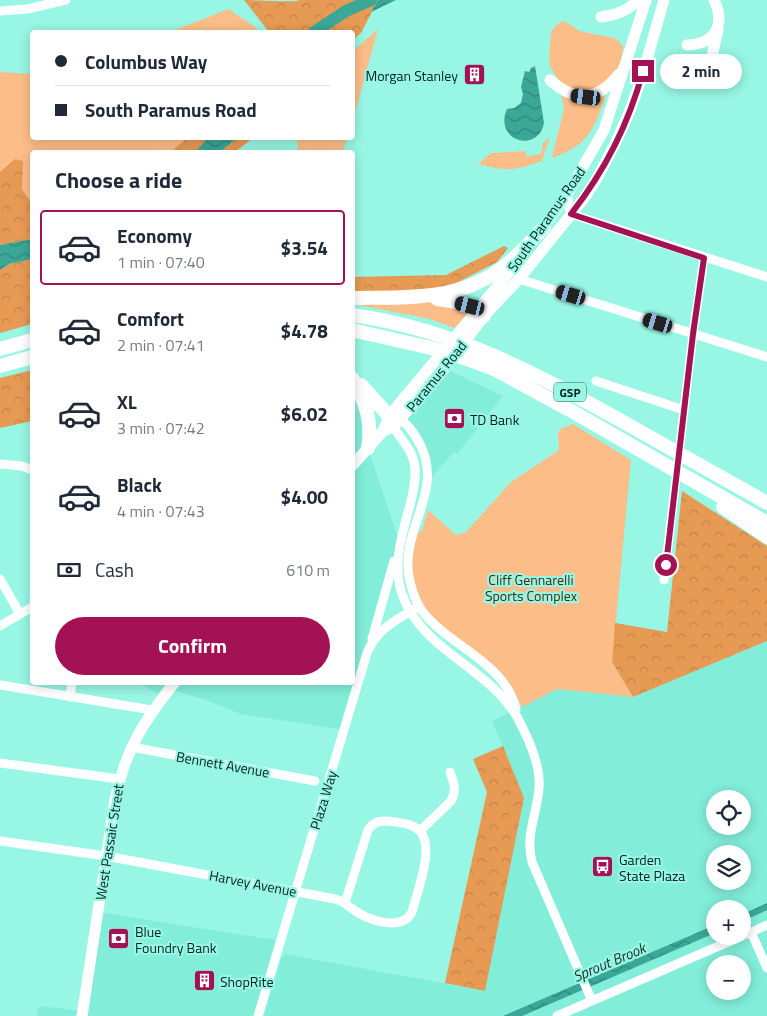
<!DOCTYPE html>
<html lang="en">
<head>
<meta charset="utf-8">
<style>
	body { margin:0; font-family:"Titillium Web",sans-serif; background:#f2f2f3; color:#1f2937; height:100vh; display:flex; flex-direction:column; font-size:19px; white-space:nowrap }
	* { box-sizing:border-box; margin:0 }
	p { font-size:16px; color:#747a83 }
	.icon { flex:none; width:28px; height:28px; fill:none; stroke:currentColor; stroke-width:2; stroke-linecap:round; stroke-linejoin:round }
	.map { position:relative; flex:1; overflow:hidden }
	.drawer { position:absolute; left:30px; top:150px; width:325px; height:535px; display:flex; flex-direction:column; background:#fff; border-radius:5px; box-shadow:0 2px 12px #0003 }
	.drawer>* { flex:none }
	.top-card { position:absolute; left:30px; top:30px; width:325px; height:110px; border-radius:5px; box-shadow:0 2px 12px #0003; display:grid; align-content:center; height:110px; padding:0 25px; background:#fff }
	.tools { position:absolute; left:706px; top:790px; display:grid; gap:10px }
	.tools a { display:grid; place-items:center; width:45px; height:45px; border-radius:50%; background:#fff; box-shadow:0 2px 12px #0003; font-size:25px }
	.end { position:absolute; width:22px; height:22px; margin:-11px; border:6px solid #a31255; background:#fff; box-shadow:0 0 0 2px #fff }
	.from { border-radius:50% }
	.bubble { position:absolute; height:35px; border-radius:18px; background:#fff; box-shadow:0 2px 12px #0003; font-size:16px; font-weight:700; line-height:35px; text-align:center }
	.car { position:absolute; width:15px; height:30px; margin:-15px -8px; border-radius:6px; box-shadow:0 0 4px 1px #0007; background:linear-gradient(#222 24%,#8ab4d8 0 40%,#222 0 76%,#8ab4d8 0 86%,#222 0) }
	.top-card b { display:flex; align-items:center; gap:18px; height:48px; font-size:19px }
	.top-card b+b { border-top:1px solid #e0e1e3 }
	.top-card i { width:12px; height:12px; background:#1f2937 }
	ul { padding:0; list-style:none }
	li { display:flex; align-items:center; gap:15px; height:75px; margin:0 10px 8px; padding:0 15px; border:2px solid transparent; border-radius:5px }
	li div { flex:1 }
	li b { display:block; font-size:19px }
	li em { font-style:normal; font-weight:700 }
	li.selected { border-color:#a31255 }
	li>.icon { width:45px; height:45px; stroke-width:1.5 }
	h2 { padding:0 25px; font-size:22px; line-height:60px }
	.pay { display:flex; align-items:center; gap:12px; height:55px; padding:0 25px; font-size:19px }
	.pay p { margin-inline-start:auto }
	.primary-button { display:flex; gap:10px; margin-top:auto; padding:10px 25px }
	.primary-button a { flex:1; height:58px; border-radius:30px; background:#a31255; color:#fff; font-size:20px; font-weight:700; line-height:58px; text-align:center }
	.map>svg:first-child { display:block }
	.built { fill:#82edd9; fill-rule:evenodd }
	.green { fill:#fcbd89 }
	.forest { fill:url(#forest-crowns) }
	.water { fill:url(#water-waves) }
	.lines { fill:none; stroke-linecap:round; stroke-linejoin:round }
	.river { stroke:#3ba796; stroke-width:12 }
	.minor { stroke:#fff; stroke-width:9 }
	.major { stroke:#fff; stroke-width:11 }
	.highway { stroke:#fff; stroke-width:14 }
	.route { stroke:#a31255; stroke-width:6 }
	.labels { text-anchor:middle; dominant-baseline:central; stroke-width:4.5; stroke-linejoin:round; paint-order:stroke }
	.shield { fill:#98f6e4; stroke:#306259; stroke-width:1 }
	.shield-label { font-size:12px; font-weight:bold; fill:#04221e }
	.poi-label { font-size:14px; fill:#04221e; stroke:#98f6e4; text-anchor:start }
	.street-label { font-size:14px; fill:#04221e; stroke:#98f6e4 }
	.park-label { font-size:14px; fill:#48290b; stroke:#98f6e4 }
	.water-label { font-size:15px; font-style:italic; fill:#18302b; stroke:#98f6e4 }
</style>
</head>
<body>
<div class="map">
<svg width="767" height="1016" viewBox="0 0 767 1016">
	<defs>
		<pattern id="forest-crowns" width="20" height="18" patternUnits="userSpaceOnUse" patternTransform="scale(1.25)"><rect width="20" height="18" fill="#e79a54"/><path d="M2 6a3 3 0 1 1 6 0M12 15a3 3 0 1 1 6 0" fill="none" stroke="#c48449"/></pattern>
		<pattern id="water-waves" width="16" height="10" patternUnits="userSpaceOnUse" patternTransform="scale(1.25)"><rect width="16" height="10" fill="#3ba796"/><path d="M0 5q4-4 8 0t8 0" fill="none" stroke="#2f887a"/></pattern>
	</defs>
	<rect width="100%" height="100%" fill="#98f6e4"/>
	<path class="built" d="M444 368 503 396 457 454 454 452 428 481 429 470 401 418Z
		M353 379 368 448 400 544 344 730 241 714 206 700 169 689 163 697 139 683 352 682Z
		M767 641V1016H264L281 959 285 954 485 991 524 798 492 721 557 689 633 697ZM715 799H742V826H715ZM715 854H742V881H715ZM715 909H742V936H715ZM715 964H742V991H715Z
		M98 912 281 941 258 1016H37L39 1006 83 1011Z"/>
	<path class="green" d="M229 9C239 18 252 22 259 32H170Z
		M564 21 580 31 617 39 623 47C623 77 588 105 562 83 556 77 550 69 549 60 549 55 550 50 550 45 551 32 551 26 564 21Z
		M378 29 353 120V51Z
		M0 72 32 74V138H208L195 152H32V239L0 245Z
		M561 93 596 97 606 95C594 130 589 144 553 158L552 157 564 109Z
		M550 137 542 161C512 171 509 172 478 164L491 153 526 151V156L541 154 543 143Z
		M297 138H347L343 152H298Z
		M419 299 464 307 468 314 454 328 430 319 353 304Z
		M573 424 631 460 612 662 633 697 557 689 522 707C516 696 510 684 502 674 495 667 485 661 478 655 430 619 397 598 418 533L422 531 428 510 456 535 466 532 511 482 559 450 558 432 562 428Z"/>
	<path class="forest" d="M244 0C254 0 294 3 300 0H378L361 33 353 40 352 32H269Z
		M187 138H208L195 152H171Z
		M237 138H253L235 152H220Z
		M15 159 23 161 22 189 32 204V239L0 245V172Z
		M504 246 508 248 497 262 441 291 353 292 352 277 446 275Z
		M32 259V324L0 333V270L9 264Z
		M32 370V421L0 428V378Z
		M682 491 767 546V641L633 697 612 662 615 623 667 632Z
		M503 746 524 798 485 991 445 983 487 792 473 759Z"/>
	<path class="water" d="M378 0H396L371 12Z
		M535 66 544 123C538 154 493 141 507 109L514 108 521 103 523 94 521 87 525 71 529 72 531 68Z
		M208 138H237L220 152H195Z
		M32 239V259L9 264 0 270V245Z
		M767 903V910L743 921V914Z
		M715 925V933L522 1016H503Z"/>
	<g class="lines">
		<path class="river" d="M314 32 346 11 371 0"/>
		<path class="minor" d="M0 11 27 9 66 0
			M568 193V206L571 214 767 277
			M519 279 767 357
			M596 381 684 410
			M394 417C404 419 411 429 416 437 449 489 400 525 409 577 411 587 414 597 419 606 424 616 434 624 442 631 470 654 508 672 516 710
			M391 421C398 439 413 447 415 468 416 481 413 493 410 505 402 535 392 564 402 594 421 650 488 667 517 717 528 737 541 764 539 788 537 815 525 834 532 862L592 1001
			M0 464 22 466 32 470
			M0 579 20 614
			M664 580 693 334 704 258
			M0 626 32 607
			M372 639 394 561
			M0 685 152 710
			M70 697 72 682
			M131 747 315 781
			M0 763 119 779
			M420 831 451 801C457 790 454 783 450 772
			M0 841 106 856 335 899C346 902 352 910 362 915 376 922 403 930 412 912 417 892 435 848 420 831 413 824 403 823 395 822 383 820 375 820 368 830L345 903
			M751 932 767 968
			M747 934 767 925
			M258 1016 367 653C377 628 397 620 419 606
			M557 1016 742 936"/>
		<path class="major" d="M601 17C617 15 626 11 639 0
			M687 45C715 44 726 25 714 0
			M712 56 718 30
			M550 80C575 102 597 102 619 74
			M539 233 568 193 604 130 646 0
			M383 431 393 427 442 372 484 316 519 279 585 197 596 180 615 144 629 113 641 80 664 0
			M352 466 383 431 389 416 404 398 521 258
			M82 1016 115 799C126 749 143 722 175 682"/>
		<path class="highway" d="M352 298C408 297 460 302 506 265 520 254 532 240 544 227
			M437 299C455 301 470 304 484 316
			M352 315C452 329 532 371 618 419 668 447 717 475 767 503
			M352 330 431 348 467 359 494 369 568 409 767 523
			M0 349 32 340
			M0 366 32 357
			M352 378C365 401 373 421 368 448
			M361 385 389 416
			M723 507 767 537"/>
	</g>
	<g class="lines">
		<path class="route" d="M643 71C629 123 604 172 571 214L704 258 693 334 666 565"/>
	</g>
	<defs>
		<symbol id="building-square" viewBox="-11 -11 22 22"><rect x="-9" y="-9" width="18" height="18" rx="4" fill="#a31255" stroke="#98f6e4"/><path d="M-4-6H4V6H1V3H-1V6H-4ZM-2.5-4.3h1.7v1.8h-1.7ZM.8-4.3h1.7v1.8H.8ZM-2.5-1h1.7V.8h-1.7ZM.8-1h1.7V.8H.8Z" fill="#fff"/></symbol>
		<symbol id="bank-square" viewBox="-11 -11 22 22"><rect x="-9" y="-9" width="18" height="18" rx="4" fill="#a31255" stroke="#98f6e4"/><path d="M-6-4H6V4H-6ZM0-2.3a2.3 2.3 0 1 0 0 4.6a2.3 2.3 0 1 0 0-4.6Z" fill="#fff"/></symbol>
		<symbol id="bus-square" viewBox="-11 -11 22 22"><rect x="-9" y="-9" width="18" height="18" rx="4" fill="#a31255" stroke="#98f6e4"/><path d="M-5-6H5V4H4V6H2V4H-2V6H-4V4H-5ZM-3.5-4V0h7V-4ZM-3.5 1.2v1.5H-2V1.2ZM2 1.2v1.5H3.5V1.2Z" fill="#fff"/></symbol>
	</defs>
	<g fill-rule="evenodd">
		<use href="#building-square" x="462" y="62" width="25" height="25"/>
		<use href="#bank-square" x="442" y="406" width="25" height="25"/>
		<use href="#bus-square" x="590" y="854" width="25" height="25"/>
		<use href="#bank-square" x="106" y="926" width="25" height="25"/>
		<use href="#building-square" x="192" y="968" width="25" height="25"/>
	</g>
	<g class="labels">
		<rect class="shield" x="554" y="382.5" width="32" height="19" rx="4"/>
		<g class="shield-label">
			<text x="570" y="392">GSP</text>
		</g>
		<g class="poi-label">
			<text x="458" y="75" text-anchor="end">Morgan Stanley</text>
			<text x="470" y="419">TD Bank</text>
			<text x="619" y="859">Garden<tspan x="619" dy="16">State Plaza</tspan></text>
			<text x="135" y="931">Blue<tspan x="135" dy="16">Foundry Bank</tspan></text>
			<text x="220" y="981">ShopRite</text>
		</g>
		<g class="street-label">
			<text transform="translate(546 219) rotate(-55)">South Paramus Road</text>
			<text transform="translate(436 376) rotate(-51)">Paramus Road</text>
			<text transform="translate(223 764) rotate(10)">Bennett Avenue</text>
			<text transform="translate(323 800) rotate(-73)">Plaza Way</text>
			<text transform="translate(109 842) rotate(-81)">West Passaic Street</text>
			<text transform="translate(253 883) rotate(11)">Harvey Avenue</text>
		</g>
		<g class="park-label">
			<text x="531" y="579">Cliff Gennarelli<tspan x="531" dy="16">Sports Complex</tspan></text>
		</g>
		<g class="water-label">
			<text transform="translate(609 962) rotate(-23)">Sprout Brook</text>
		</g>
	</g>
</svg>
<div class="tools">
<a><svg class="icon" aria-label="locate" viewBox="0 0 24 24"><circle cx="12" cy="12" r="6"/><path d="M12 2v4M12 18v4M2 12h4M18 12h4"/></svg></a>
<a><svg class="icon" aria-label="layers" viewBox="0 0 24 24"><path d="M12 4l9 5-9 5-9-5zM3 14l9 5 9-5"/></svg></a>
<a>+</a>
<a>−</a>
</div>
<i class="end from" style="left:666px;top:565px"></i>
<i class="end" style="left:643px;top:71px"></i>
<div class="bubble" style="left:660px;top:54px;width:82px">2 min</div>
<i class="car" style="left:586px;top:97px;rotate:277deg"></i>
<i class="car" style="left:571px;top:295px;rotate:287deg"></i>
<i class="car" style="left:470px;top:306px;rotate:284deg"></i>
<i class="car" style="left:658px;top:323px;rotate:287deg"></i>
<div class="top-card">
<b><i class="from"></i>Columbus Way</b>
<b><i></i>South Paramus Road</b>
</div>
<section class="drawer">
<h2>Choose a ride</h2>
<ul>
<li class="selected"><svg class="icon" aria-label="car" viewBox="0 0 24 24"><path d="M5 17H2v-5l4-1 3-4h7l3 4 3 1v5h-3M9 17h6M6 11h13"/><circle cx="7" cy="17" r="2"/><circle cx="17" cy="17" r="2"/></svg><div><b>Economy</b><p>1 min · 07:40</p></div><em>$3.54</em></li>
<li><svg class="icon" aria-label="car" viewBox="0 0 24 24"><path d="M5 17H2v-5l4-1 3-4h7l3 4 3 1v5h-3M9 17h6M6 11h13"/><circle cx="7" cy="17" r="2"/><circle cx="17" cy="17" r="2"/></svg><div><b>Comfort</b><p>2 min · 07:41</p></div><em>$4.78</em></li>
<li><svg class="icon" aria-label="car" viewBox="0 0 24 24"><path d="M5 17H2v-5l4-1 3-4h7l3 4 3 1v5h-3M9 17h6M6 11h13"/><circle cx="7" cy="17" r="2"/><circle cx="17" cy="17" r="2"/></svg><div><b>XL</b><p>3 min · 07:42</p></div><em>$6.02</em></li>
<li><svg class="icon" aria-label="car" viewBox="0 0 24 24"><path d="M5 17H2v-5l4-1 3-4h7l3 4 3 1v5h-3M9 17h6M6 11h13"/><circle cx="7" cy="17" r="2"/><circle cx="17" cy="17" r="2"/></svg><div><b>Black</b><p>4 min · 07:43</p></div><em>$4.00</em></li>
</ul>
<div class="pay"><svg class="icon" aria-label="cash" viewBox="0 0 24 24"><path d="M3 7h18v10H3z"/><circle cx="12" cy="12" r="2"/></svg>Cash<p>610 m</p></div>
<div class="primary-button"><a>Confirm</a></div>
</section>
</div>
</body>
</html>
